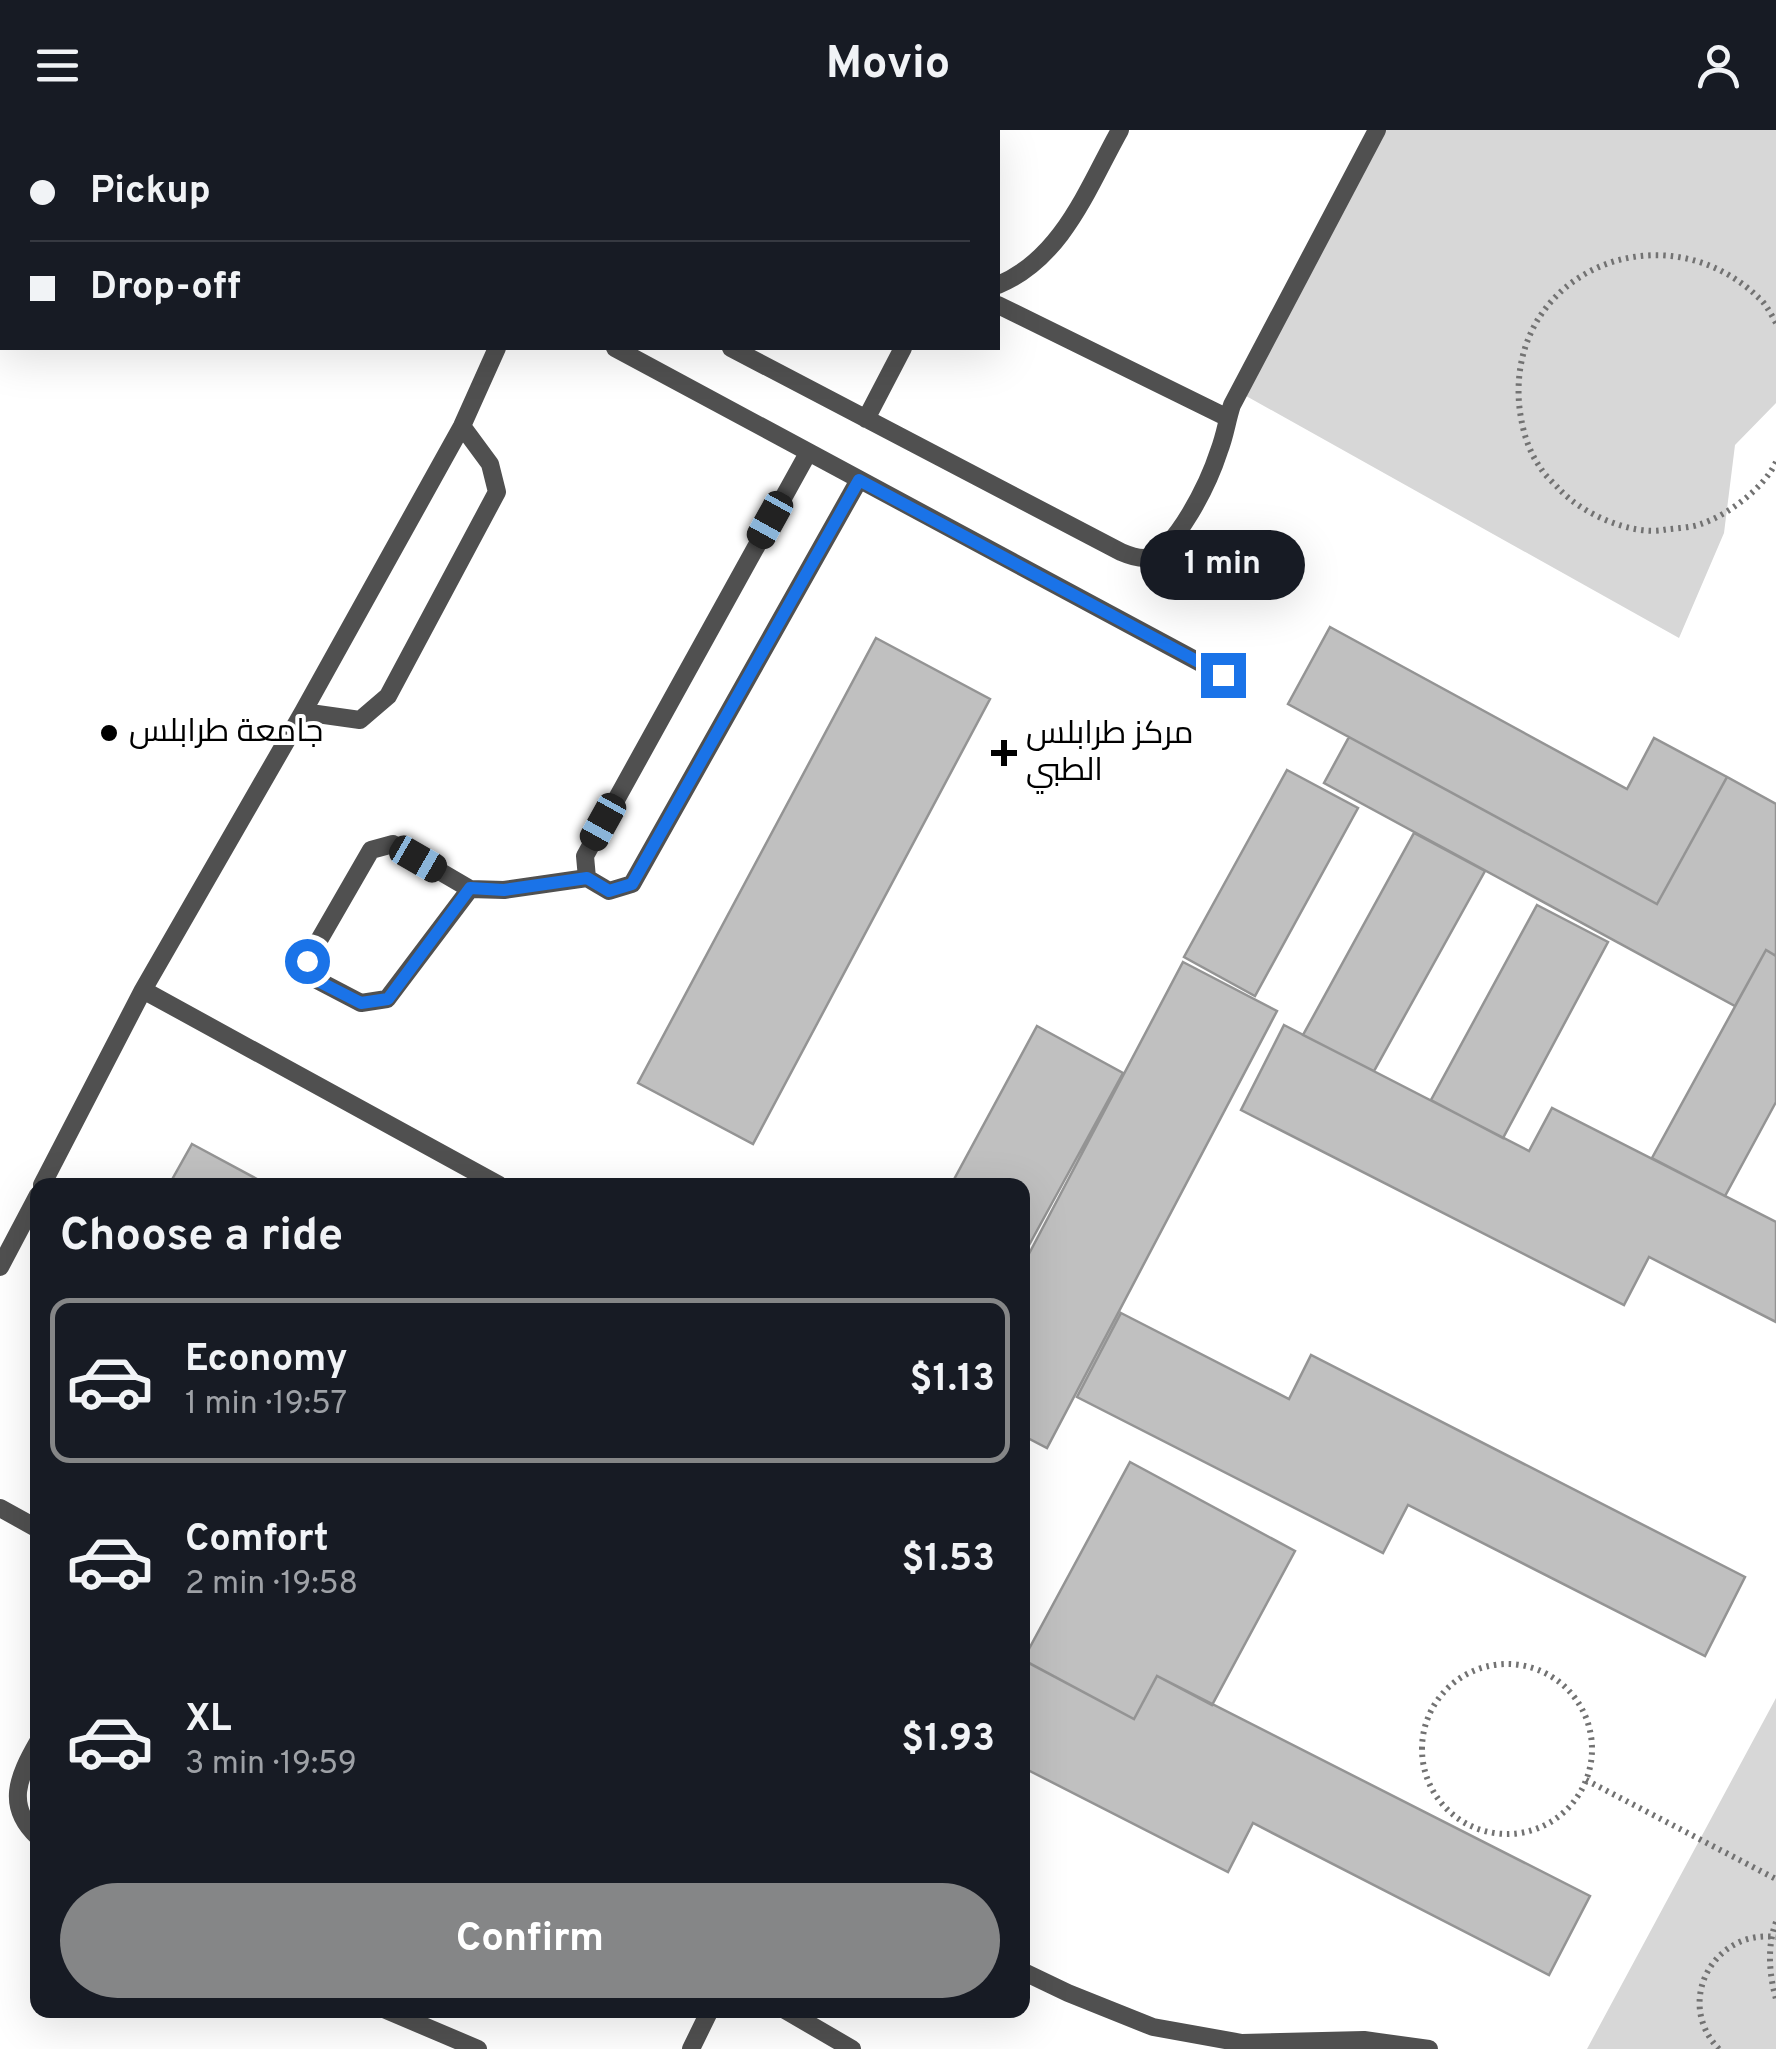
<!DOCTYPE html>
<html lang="en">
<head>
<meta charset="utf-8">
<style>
	body { margin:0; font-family:Overpass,Cairo,sans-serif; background:#242831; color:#f1f3f6; height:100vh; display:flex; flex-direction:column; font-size:38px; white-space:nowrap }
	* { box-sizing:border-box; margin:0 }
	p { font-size:32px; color:#9ea1a6 }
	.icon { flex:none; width:55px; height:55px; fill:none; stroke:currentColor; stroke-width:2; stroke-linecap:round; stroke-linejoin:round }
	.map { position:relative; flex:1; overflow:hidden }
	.sheet { position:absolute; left:30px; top:1048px; width:1000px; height:840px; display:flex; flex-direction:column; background:#171b24; border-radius:20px; box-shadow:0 10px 40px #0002 }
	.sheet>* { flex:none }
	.hud { position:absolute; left:0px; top:0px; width:1000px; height:220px; box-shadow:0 10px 40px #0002; display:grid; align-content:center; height:220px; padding:0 30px; background:#171b24 }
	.end { position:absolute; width:45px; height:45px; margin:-22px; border:12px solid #1a73e8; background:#fff; box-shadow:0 0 0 5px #fff }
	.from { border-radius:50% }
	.bubble { position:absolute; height:70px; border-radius:35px; background:#171b24; box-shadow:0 10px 40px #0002; font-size:32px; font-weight:700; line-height:70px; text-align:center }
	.car { position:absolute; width:30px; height:60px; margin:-30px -15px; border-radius:12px; box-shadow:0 0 8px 2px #0007; background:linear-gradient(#222 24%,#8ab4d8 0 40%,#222 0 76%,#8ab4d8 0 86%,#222 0) }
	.hud b { display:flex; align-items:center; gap:35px; height:95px; font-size:38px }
	.hud b+b { border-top:2px solid #363941 }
	.hud i { width:25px; height:25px; background:#f1f3f6 }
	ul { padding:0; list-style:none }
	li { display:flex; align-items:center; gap:30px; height:165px; margin:0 20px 15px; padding:0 10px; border:5px solid transparent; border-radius:20px }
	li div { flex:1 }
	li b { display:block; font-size:38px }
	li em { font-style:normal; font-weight:700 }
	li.active { border-color:#858687 }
	li>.icon { width:90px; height:90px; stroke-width:1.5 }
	h2 { padding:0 30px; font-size:45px; line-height:120px }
	.button { display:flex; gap:20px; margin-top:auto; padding:20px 30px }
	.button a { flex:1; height:115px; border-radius:60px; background:#858687; color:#fff; font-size:40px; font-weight:700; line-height:115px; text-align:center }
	header { display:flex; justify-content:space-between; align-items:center; height:130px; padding:0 30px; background:#171b24; font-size:45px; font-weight:700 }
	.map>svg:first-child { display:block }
	.green { fill:#d7d7d7 }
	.building { fill:#c0c0c0; stroke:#949494; stroke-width:2.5 }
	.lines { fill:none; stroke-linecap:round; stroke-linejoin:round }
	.path { stroke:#727272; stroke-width:6; stroke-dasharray:2.5 5; stroke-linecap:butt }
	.lane { stroke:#505050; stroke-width:18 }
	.route { stroke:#1a73e8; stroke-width:12 }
	.poi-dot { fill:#000; stroke:#fff; stroke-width:4 }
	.labels { text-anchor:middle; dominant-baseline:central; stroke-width:8; stroke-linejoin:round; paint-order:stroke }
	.poi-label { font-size:32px; fill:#000; stroke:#fff; text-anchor:start }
</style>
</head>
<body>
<header><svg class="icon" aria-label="menu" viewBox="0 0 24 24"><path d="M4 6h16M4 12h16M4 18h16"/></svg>Movio<svg class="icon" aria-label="person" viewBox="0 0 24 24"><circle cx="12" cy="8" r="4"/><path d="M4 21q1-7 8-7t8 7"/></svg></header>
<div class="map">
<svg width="1776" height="1919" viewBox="0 0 1776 1919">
	<rect width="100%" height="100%" fill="#fff"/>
	<path class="green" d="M1385 0H1776V273L1735 315 1724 403 1679 508 1239 262Z
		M1776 1568V1919H1587Z"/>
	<path class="building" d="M1330 497 1627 659 1654 608 1727 647 1657 774 1288 574Z
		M876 508 990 569 753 1014 638 953Z
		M1349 607 1657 774 1727 647 1776 674V826L1766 820 1735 876 1324 653Z
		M1287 640 1358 678 1255 866 1184 827Z
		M1414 703 1485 741 1374 941 1303 905Z
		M1537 775 1608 812 1503 1008 1431 970Z
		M1766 820 1776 826V972L1725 1066 1652 1028Z
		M1183 832 1277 881 1047 1318 1022 1305V1137Z
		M1284 895 1529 1021 1552 978 1776 1092V1192L1649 1127 1624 1175 1241 980Z
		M1037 896 1123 943 1022 1128V1055H951Z
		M192 1014 268 1055H169Z
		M1121 1183 1289 1269 1311 1225 1745 1447 1705 1526 1408 1375 1383 1423 1077 1267Z
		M1130 1332 1295 1421 1212 1575 1157 1546 1134 1589 1023 1530Z
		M1022 1529 1134 1589 1157 1546 1590 1766 1549 1845 1253 1693 1228 1742 1022 1637Z"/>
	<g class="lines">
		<path class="path" d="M1776 193C1771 184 1766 174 1759 168 1665 77 1509 140 1519 273 1521 295 1527 319 1540 337 1545 346 1554 353 1560 360 1583 384 1630 405 1663 400 1675 398 1690 398 1701 394 1728 385 1764 358 1776 332
			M1422 1619a85 85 0 1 1 170 0a85 85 0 1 1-170 0Z
			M1586 1650 1776 1749
			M1776 1792C1767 1816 1769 1844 1776 1869
			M1719 1919C1674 1873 1713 1799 1776 1807"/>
		<path class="lane" d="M669 0 674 2
			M596 2 598 0
			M638 2 639 0
			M812 2 813 0
			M998 155C1063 128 1088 57 1120 0
			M998 175 1228 288
			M615 218 1223 545
			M731 218 1121 422C1128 425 1136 428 1144 428 1176 424 1210 349 1219 321 1225 306 1227 290 1232 275L1377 0
			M866 289 903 218
			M808 323 585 726 587 748 609 761 632 754 859 350
			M303 582 360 590 388 566 497 362 490 334 462 296
			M470 759 387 869 361 873 317 850 307 831 371 720 393 714 470 759 504 760 587 748
			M143 860 499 1055
			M42 1055 143 860 303 582 462 296 497 218
			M0 1137 38 1065
			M0 1378 38 1399
			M38 1612C18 1647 5 1676 38 1707
			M1022 1841 1068 1863 1153 1897 1242 1913 1364 1910 1429 1919
			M386 1880 478 1919
			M785 1880 852 1919
			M691 1919 710 1880"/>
	</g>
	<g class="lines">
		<path class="route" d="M307 831 316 850 361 873 388 869 470 758 504 760 587 748 609 761 632 754 859 350 1223 545"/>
	</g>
	<g class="poi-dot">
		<circle cx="109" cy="603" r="10"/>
		<path d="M999 608h10v10h10v10h-10v10h-10v-10h-10v-10h10z"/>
	</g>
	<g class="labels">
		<g class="poi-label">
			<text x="129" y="603">جامعة طرابلس</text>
			<text x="1026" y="605">مركز طرابلس<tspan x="1026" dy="37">الطبي</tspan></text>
		</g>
	</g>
</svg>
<i class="end from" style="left:307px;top:831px"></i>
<i class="end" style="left:1223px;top:545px"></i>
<div class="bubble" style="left:1140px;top:400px;width:165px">1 min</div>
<i class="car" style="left:770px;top:390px;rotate:209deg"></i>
<i class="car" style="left:603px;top:692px;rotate:209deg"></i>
<i class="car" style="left:418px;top:729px;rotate:120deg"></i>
<div class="hud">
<b><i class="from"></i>Pickup</b>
<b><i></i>Drop-off</b>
</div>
<section class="sheet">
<h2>Choose a ride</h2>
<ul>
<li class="active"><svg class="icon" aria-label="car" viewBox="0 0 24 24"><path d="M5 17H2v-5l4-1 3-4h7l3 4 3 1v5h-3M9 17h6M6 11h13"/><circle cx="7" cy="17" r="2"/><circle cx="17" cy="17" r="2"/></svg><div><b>Economy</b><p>1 min · 19:57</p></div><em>$1.13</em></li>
<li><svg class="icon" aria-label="car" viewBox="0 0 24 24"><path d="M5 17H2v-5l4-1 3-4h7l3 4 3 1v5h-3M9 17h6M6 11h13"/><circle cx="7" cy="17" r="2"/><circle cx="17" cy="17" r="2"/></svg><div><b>Comfort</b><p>2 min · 19:58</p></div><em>$1.53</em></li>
<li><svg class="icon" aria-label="car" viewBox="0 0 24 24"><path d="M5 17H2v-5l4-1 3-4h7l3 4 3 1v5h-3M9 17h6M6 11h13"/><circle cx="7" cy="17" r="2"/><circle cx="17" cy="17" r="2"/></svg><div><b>XL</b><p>3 min · 19:59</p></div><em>$1.93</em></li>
</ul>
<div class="button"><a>Confirm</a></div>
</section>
</div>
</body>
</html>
